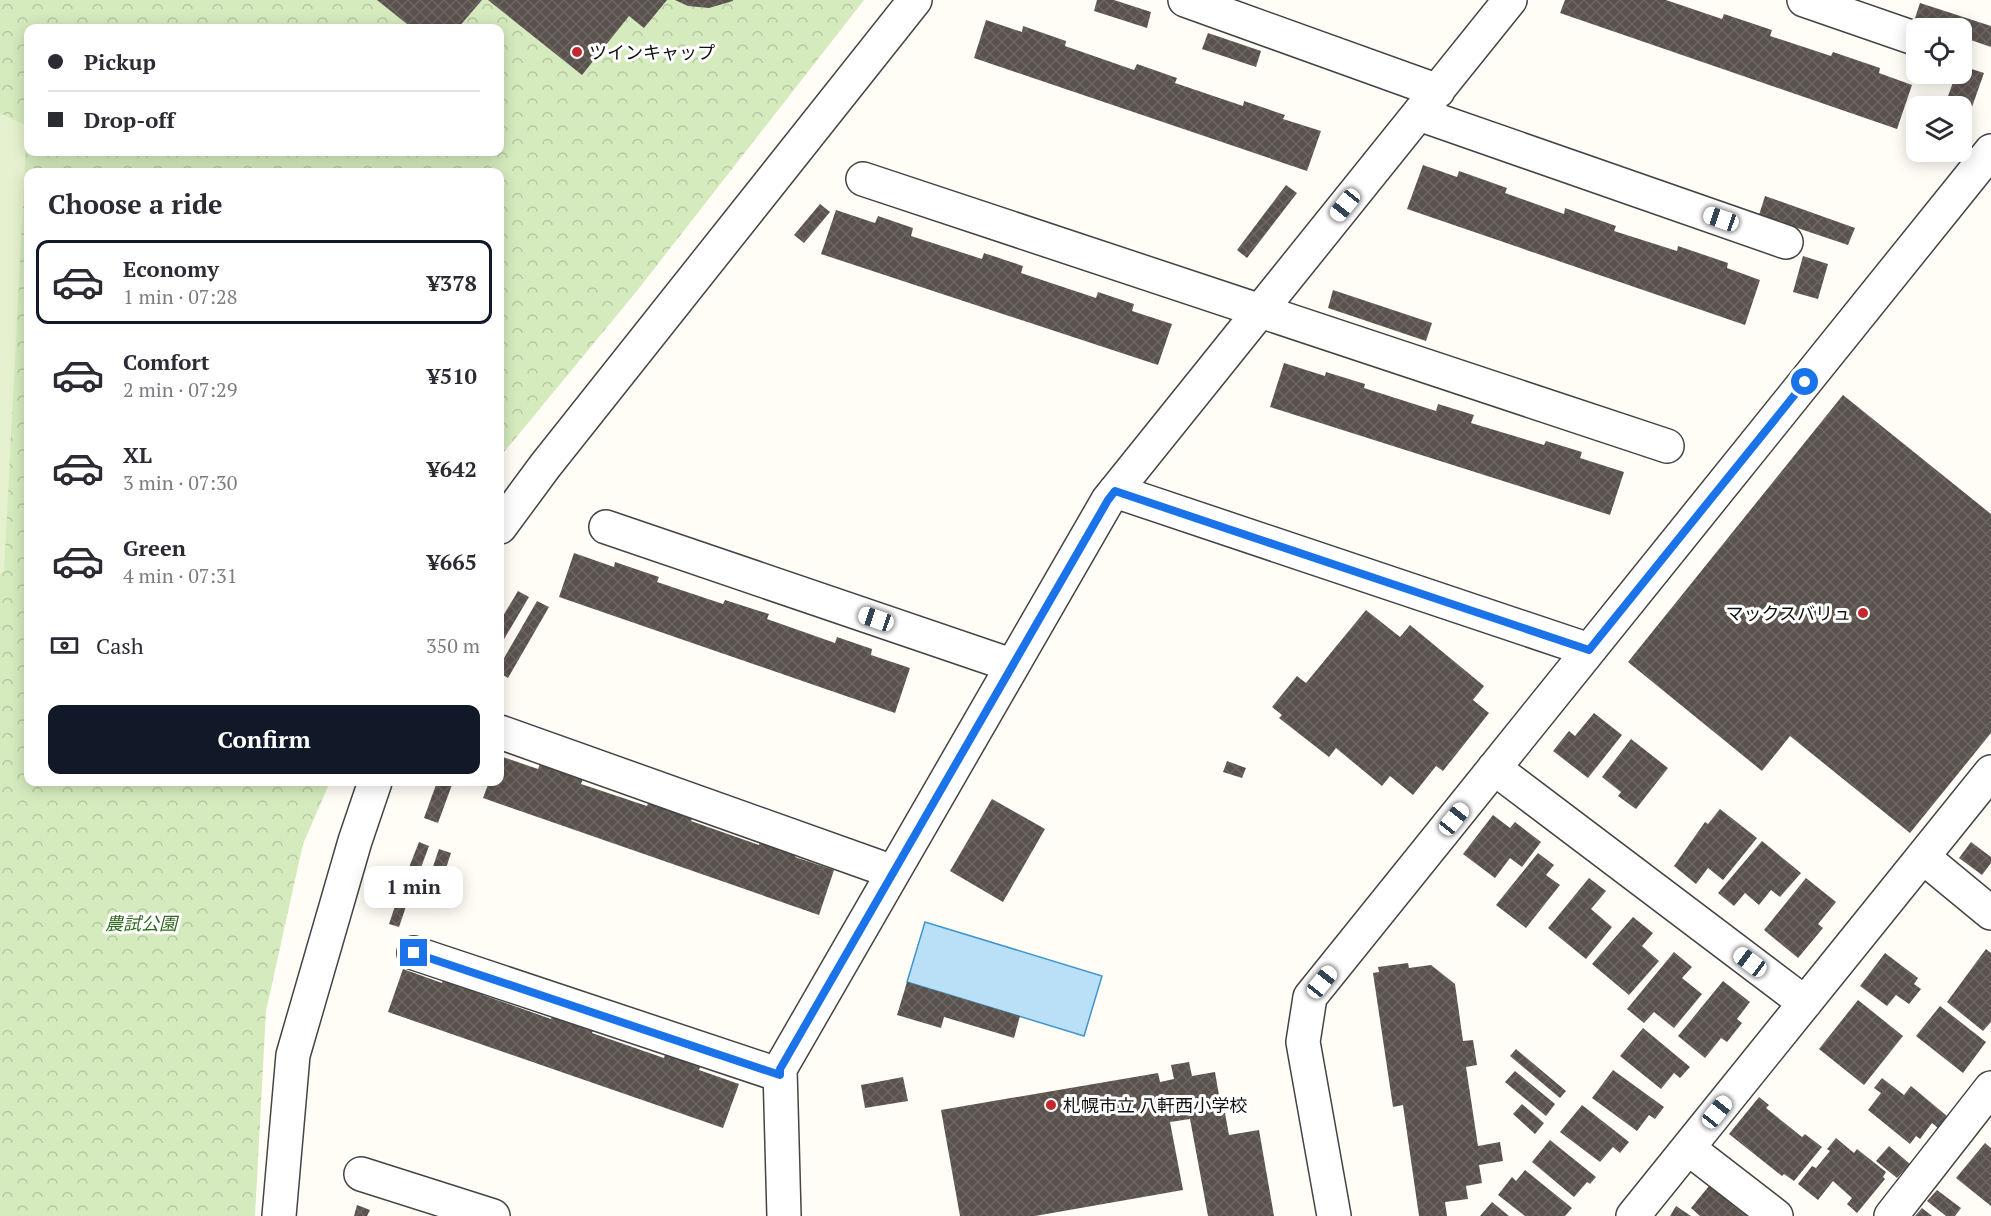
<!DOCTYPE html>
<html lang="en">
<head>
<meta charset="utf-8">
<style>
	body { margin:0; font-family:"PT Serif","Noto Sans JP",serif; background:#f2f2f3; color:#2b2b33; height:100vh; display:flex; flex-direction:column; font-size:22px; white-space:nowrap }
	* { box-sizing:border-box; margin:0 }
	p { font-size:20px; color:#7c7c81 }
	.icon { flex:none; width:33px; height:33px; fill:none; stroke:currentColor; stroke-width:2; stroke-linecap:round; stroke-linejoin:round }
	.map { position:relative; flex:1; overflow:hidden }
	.side { position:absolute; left:24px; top:168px; width:480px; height:618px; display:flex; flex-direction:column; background:#fff; border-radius:12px; box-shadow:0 3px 15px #0003 }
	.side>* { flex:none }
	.hud { position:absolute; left:24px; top:24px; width:480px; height:132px; border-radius:12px; box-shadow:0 3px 15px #0003; display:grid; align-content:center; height:132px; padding:0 24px; background:#fff }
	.buttons { position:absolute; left:1906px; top:18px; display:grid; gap:12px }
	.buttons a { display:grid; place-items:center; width:66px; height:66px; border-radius:12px; background:#fff; box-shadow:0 3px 15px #0003; font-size:30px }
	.end { position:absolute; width:27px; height:27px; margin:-14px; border:8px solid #1a73e8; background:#fff; box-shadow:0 0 0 3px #fff }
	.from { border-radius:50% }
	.bubble { position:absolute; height:42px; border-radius:12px; background:#fff; box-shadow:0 3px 15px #0003; font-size:20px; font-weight:800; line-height:42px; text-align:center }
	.car { position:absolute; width:18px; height:36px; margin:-18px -9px; border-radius:8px; box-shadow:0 0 4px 2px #0007; background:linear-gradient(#fff 24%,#345 0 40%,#fff 0 76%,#345 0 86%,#fff 0) }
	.hud b { display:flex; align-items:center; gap:21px; height:57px; font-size:22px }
	.hud b+b { border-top:2px solid #e1e1e2 }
	.hud i { width:15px; height:15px; background:#2b2b33 }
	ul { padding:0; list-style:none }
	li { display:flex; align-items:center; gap:18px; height:84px; margin:0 12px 9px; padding:0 12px; border:3px solid transparent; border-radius:12px }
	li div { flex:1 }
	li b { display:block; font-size:22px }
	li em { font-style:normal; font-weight:800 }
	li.selected { border-color:#111827 }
	li>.icon { width:54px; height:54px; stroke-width:1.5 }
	h2 { padding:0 24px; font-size:27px; line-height:72px }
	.pay { display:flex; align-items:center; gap:15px; height:66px; padding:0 24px; font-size:22px }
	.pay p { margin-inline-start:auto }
	.action { display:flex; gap:12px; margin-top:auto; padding:12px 24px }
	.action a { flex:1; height:69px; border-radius:12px; background:#111827; color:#fff; font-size:24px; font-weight:800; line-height:69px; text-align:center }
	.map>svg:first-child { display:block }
	.park { fill:url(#park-crowns); fill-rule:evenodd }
	.pitch { fill:#e6f2cf }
	.water { fill:#b9e0f7; stroke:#3f96cf; stroke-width:1.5 }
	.building { fill:url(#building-cross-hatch) }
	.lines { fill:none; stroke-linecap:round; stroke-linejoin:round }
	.minor-casing { stroke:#444; stroke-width:36 }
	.minor { stroke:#fff; stroke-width:33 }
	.route { stroke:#1a73e8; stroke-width:8 }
	.poi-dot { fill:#c4262e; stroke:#fff; stroke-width:2 }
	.labels { text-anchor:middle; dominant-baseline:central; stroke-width:6; stroke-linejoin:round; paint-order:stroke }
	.poi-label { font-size:18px; fill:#111; stroke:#fff; text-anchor:start }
	.park-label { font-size:18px; font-style:italic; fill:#2f6b1f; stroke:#fff }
</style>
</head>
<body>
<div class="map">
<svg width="1991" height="1216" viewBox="0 0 1991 1216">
	<defs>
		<pattern id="park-crowns" width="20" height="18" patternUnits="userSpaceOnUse" patternTransform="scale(1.5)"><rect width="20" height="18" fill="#d5ebbd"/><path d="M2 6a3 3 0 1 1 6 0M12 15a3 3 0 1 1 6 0" fill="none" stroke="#b6c8a1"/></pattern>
		<pattern id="building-cross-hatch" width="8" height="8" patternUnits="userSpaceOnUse" patternTransform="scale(1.5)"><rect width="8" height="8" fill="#5a524d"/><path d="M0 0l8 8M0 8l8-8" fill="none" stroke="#6d6662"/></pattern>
	</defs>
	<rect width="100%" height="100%" fill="#fffdf5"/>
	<path class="park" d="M0 0H864L636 292 500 457V172H28V782H330L303 844 266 1011 255 1216H0ZM28 28H500V152H28Z"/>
	<path class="pitch" d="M0 113 27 126 4 571 0 574Z"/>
	<path class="water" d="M925 922 1102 976 1084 1036 907 982Z"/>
	<path class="building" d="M377 0H482L458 28H412Z
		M488 0H667L644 28 629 16 582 75Z
		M675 0H733V1L709 8 688 6Z
		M1097 0H1114L1151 12 1147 28 1094 11Z
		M1565 0H1666L1722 19 1724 14 1772 30 1770 36 1831 56 1833 52 1880 68 1879 73 1912 85 1897 129 1560 13Z
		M1920 3 1991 26V47L1962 37V28H1936L1914 21Z
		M986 20 1022 32 1023 26 1066 41 1065 46 1134 70 1137 64 1177 78 1175 83 1243 106 1244 101 1285 115 1283 119 1321 131 1307 171 974 58Z
		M1208 33 1261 51 1256 67 1202 49Z
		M1962 66 1984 73 1972 107 1947 99 1956 74H1962Z
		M1423 165 1457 177 1459 171 1507 188 1505 193 1564 214 1565 208 1616 226 1614 231 1677 251 1678 246 1728 263 1727 268 1760 280 1745 325 1407 209Z
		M1286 185 1297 193 1247 258 1237 250Z
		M1765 196 1855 228 1848 245 1759 215Z
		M820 204 830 212 804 243 794 235Z
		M836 210 875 223 878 216 913 228 911 236 982 259 984 253 1023 266 1021 273 1096 298 1098 292 1134 304 1132 311 1172 324 1158 365 821 254Z
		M1803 256 1828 264 1818 299 1793 292Z
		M1333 290 1432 323 1426 341 1328 308Z
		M1284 363 1325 376 1326 372 1365 384 1364 388 1436 411 1438 404 1474 415 1471 423 1544 445 1546 441 1582 452 1580 458 1624 472 1610 515 1270 407Z
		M1843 395 1991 514V733L1910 833 1790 736 1762 771 1628 662Z
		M574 553 614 567 615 562 659 577 657 582 723 604 725 600 769 614 767 619 835 643 837 637 872 649 871 655 910 668 895 713 559 597Z
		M518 591 529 597 500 646V621Z
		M537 601 549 607 508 678 500 673V665Z
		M1366 610 1400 637 1410 625 1484 686 1473 700 1489 713 1443 771 1436 766 1413 795 1390 776 1382 786 1336 748 1329 757 1279 718 1282 715 1272 707 1297 676 1306 683Z
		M1594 713 1622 735 1588 778 1553 751 1569 731 1575 736Z
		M1631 739 1668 768 1636 809 1618 796 1621 792 1602 777Z
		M500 756 538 769 540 764 583 779 581 784 647 806 649 801 693 817 691 821 759 845 761 839 796 851 795 857 834 870 819 915 483 798 489 782H500Z
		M1227 761 1246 768 1242 778 1223 772Z
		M437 782H453L438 823 424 818Z
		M992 799 1045 829 1003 902 950 871Z
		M1720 809 1757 838 1723 880 1708 868 1696 884 1674 866 1705 822 1708 824Z
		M1493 815 1510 828 1515 822 1541 842 1522 867 1510 858 1495 878 1463 854Z
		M1762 841 1801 873 1780 897 1771 890 1759 905 1745 893 1734 906 1718 893Z
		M419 842 429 846 415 884 404 880Z
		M1971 842 1991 857V863L1982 875 1959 858Z
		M439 849 451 853 438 892 426 887Z
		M1538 853 1554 865 1546 875 1560 885 1526 928 1496 905Z
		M1589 878 1606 891 1591 909 1612 927 1586 959 1548 928Z
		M1806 878 1836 902 1818 924 1823 928 1798 958 1764 930Z
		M402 885 412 889 399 927 389 924Z
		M1633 917 1653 933 1642 946 1659 961 1629 995 1592 964Z
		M1986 949 1991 953V1022L1983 1031 1947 1002Z
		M1674 952 1692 967 1682 978 1702 994 1674 1028 1654 1012 1644 1023 1627 1009Z
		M1885 953 1918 978 1914 984 1921 989 1909 1004 1896 995 1887 1006 1860 986Z
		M1408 963 1409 968 1431 965 1455 984 1463 1041 1473 1040 1477 1065 1466 1067 1478 1146 1500 1142 1503 1161 1479 1165 1482 1183 1466 1186 1468 1199 1445 1202 1447 1216H1419L1403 1105 1393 1107 1373 973 1379 972 1378 967Z
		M403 969 442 983 444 977 484 991 483 995 551 1019 553 1015 594 1028 592 1033 664 1058 666 1052 701 1064 699 1070 739 1084 723 1128 388 1012Z
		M1723 981 1750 1002 1737 1019 1742 1023 1727 1042 1721 1038 1705 1058 1678 1036Z
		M907 982 1020 1016 1014 1038 944 1017 941 1028 897 1015Z
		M1858 1000 1903 1036 1864 1085 1819 1049Z
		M1940 1006 1986 1042 1963 1073 1916 1036Z
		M1643 1028 1690 1067 1680 1078 1674 1073 1661 1089 1620 1056Z
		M1516 1049 1566 1091 1560 1098 1510 1056Z
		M1189 1062 1192 1076 1215 1072 1222 1113H1225L1229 1135 1259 1130 1274 1216H1208L1190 1119 1170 1122 1183 1190 1035 1216H960L941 1110 1158 1073 1160 1082 1174 1079 1171 1065Z
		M1613 1070 1664 1107 1655 1119 1649 1115 1637 1131 1592 1098Z
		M1515 1071 1555 1104 1546 1116 1505 1082Z
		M903 1077 908 1101 865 1108 861 1085Z
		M1882 1078 1904 1095 1911 1086 1947 1116 1938 1128 1932 1123 1920 1139 1916 1136 1910 1144 1868 1110 1881 1093 1874 1088Z
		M1759 1097 1769 1105 1766 1108 1802 1137 1805 1134 1822 1147 1794 1181 1784 1174 1782 1176 1729 1134Z
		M1522 1104 1544 1123 1535 1134 1513 1114Z
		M1582 1105 1629 1142 1620 1153 1613 1147 1600 1162 1560 1132Z
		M1836 1138 1854 1153 1857 1149 1886 1172 1883 1177 1885 1179 1857 1213 1847 1204 1852 1198 1833 1181 1818 1200 1798 1184 1812 1166 1816 1168 1830 1151 1827 1149Z
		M1550 1140 1596 1177 1590 1184 1587 1182 1574 1197 1532 1162Z
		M1985 1143 1991 1148V1206L1956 1178Z
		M1889 1146 1910 1164 1897 1178 1876 1161Z
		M1525 1170 1572 1208 1565 1216H1525L1498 1195 1512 1177 1516 1181Z
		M1709 1186 1747 1216H1700L1691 1208Z
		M1937 1190 1961 1208 1955 1216H1946L1927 1201Z
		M1492 1202 1509 1216H1480Z
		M357 1205 370 1210 367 1216H354Z
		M1676 1206 1691 1216H1670Z
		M1922 1208 1932 1216H1915Z"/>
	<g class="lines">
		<defs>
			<path id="minor" d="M1185 0 1438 91
				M1804 0 1911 37
				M1419 114 1786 242
				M863 179 1667 446
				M1115 491 1589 650
				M500 527 545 466 915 0
				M606 527 1011 665
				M500 732 893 872
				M1494 768 1805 1003
				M1923 857 1991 913
				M414 953 780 1075
				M1688 1148 1776 1216
				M361 1174 493 1216
				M279 1216 293 1055 355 841 375 782
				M784 1216 780 1069 1108 500 1510 0
				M1334 1216 1303 1042 1310 997 1991 151
				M1633 1216 1991 772
				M1891 1216 1991 1088"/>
		</defs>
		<use href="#minor" class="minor-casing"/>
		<use href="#minor" class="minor"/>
	</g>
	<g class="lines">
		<path class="route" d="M414 953 780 1075V1069L1108 500 1115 491 1589 650 1805 382"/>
	</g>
	<g class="poi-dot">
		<circle cx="577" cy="52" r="6"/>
		<circle cx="1863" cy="613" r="6"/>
		<circle cx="1051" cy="1105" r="6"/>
	</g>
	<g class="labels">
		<g class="poi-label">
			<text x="589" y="52">ツインキャップ</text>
			<text x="1851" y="613" text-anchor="end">マックスバリュ</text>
			<text x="1063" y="1105">札幌市立 八軒西小学校</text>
		</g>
		<g class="park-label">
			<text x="141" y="923">農試公園</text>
		</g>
	</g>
</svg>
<div class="buttons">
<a><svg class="icon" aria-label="locate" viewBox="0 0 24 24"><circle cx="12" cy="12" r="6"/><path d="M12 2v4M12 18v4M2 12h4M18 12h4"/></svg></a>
<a><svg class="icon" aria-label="layers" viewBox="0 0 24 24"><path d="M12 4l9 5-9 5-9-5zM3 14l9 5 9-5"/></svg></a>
</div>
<i class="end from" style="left:1805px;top:382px"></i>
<i class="end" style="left:414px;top:953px"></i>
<div class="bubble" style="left:364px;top:866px;width:99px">1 min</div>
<i class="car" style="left:1345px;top:205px;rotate:219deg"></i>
<i class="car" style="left:1721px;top:219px;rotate:289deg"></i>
<i class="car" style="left:876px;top:619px;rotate:289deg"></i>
<i class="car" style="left:1454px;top:819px;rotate:39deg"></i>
<i class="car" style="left:1750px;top:962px;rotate:307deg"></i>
<i class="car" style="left:1322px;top:982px;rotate:39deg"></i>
<i class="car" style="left:1717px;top:1112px;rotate:39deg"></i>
<div class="hud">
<b><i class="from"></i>Pickup</b>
<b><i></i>Drop-off</b>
</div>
<section class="side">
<h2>Choose a ride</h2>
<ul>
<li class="selected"><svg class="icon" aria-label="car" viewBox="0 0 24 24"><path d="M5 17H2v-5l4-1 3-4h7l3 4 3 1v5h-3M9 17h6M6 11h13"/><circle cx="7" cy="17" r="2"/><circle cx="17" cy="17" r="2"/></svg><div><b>Economy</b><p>1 min · 07:28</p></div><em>¥378</em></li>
<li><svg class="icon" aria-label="car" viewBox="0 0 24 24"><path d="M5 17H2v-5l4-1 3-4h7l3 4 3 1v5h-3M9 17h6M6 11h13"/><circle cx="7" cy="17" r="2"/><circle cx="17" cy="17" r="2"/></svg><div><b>Comfort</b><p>2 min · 07:29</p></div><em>¥510</em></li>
<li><svg class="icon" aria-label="car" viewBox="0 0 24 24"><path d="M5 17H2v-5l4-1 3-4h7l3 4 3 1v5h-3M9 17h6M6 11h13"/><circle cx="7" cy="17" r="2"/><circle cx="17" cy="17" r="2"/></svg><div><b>XL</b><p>3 min · 07:30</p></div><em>¥642</em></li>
<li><svg class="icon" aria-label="car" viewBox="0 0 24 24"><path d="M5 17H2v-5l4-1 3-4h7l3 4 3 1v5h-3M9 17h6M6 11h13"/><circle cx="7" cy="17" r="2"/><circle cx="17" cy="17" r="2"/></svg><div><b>Green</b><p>4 min · 07:31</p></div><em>¥665</em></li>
</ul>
<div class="pay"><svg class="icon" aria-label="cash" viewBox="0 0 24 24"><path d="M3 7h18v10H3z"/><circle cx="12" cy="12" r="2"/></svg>Cash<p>350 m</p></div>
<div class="action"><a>Confirm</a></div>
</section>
</div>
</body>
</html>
